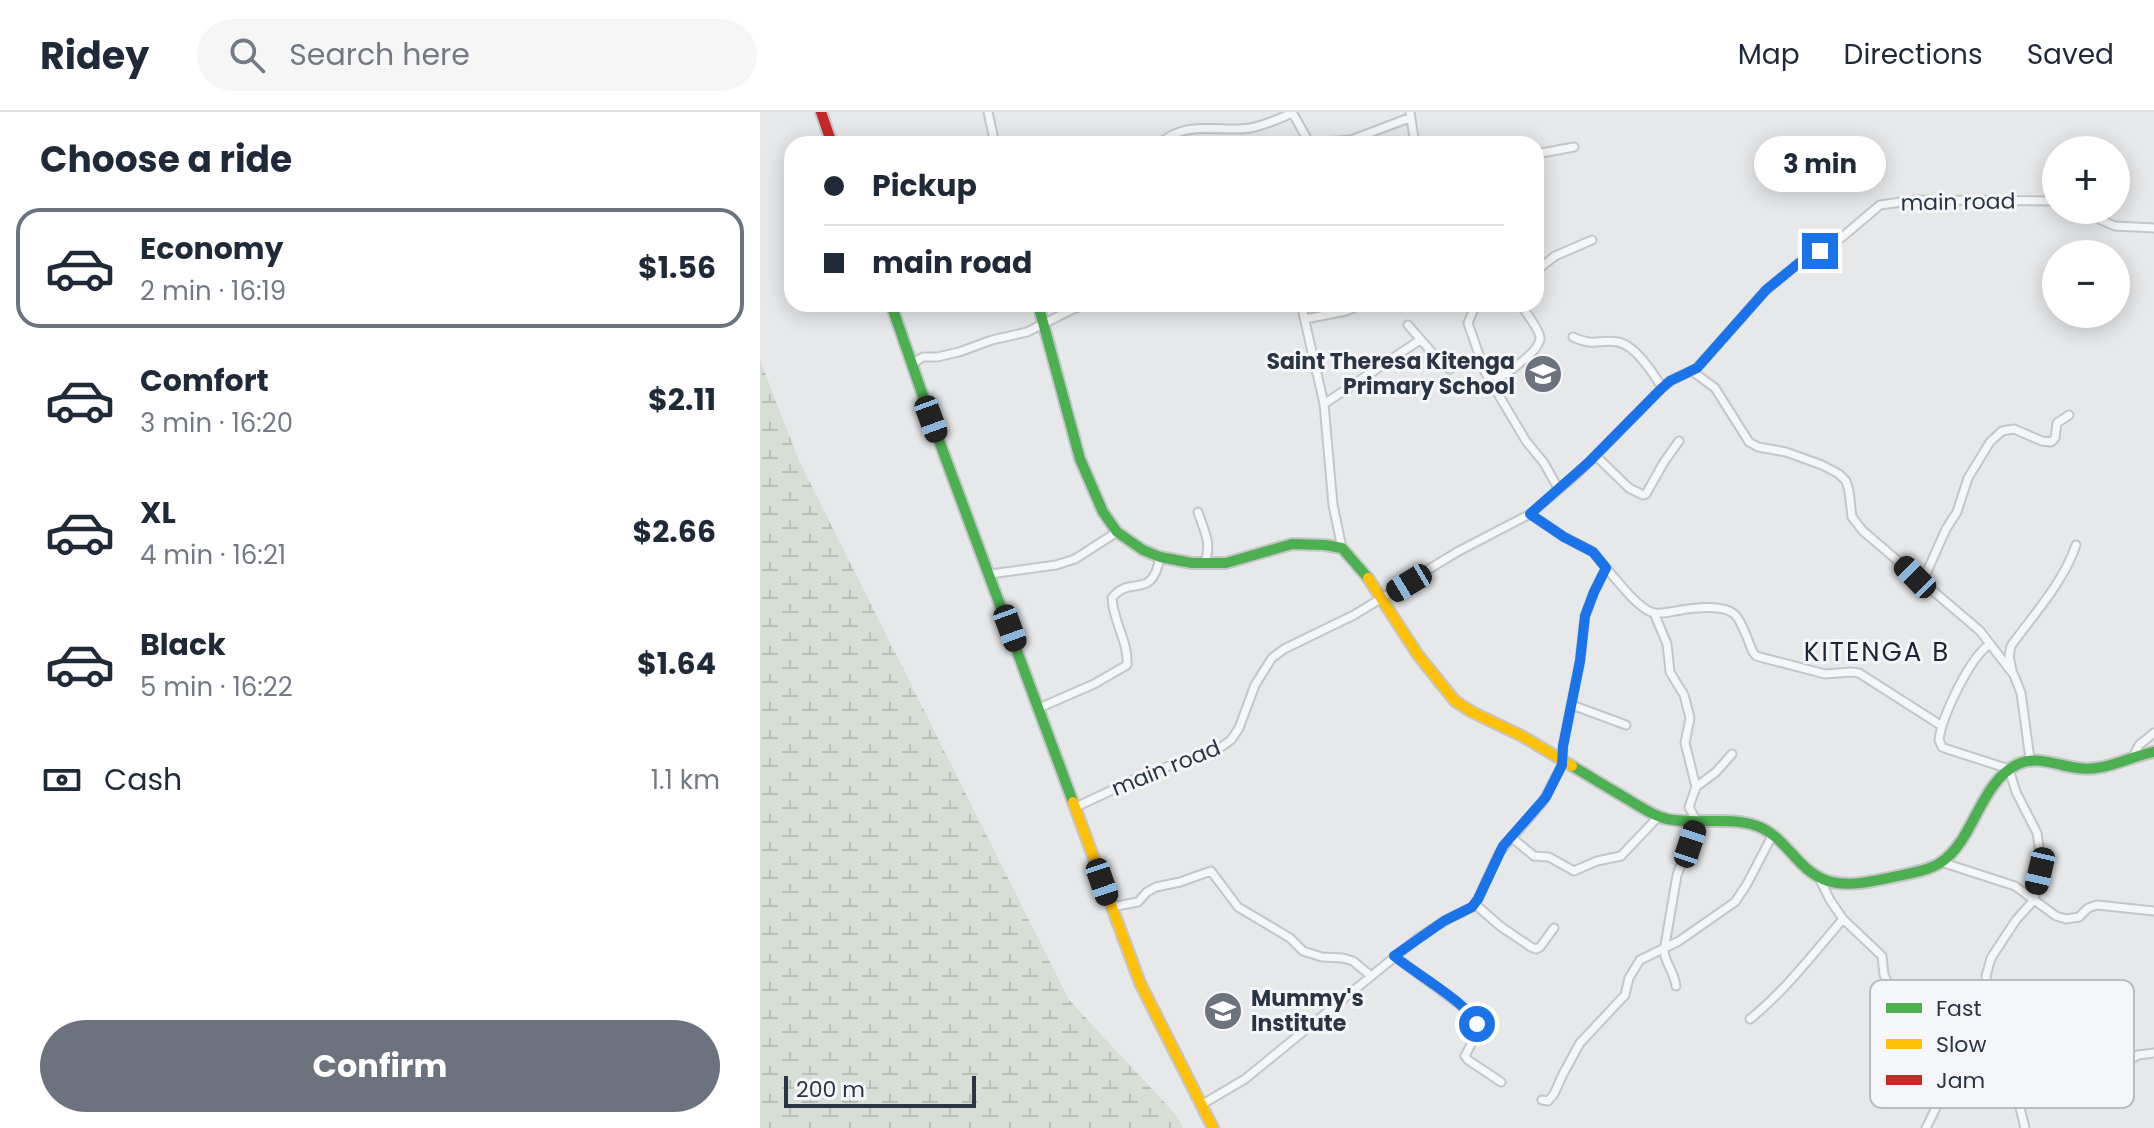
<!DOCTYPE html>
<html lang="en">
<head>
<meta charset="utf-8">
<style>
	body { margin:0; font-family:Poppins,sans-serif; background:#f6f6f7; color:#1f2937; height:100vh; display:flex; flex-direction:column; font-size:30px; white-space:nowrap }
	* { box-sizing:border-box; margin:0 }
	p { font-size:26px; color:#747a83 }
	.icon { flex:none; width:44px; height:44px; fill:none; stroke:currentColor; stroke-width:2; stroke-linecap:round; stroke-linejoin:round }
	.map { position:relative; flex:1; overflow:hidden }
	.drawer { display:flex; flex-direction:column; background:#fff; width:760px }
	.drawer>* { flex:none }
	.top-card { position:absolute; left:24px; top:24px; width:760px; height:176px; border-radius:24px; box-shadow:0 4px 20px #0003; display:grid; align-content:center; height:176px; padding:0 40px; background:#fff }
	.tools { position:absolute; left:1282px; top:24px; display:grid; gap:16px }
	.tools a { display:grid; place-items:center; width:88px; height:88px; border-radius:50%; background:#fff; box-shadow:0 4px 20px #0003; font-size:40px }
	.scale { position:absolute; left:24px; bottom:20px; width:192px; box-sizing:border-box; padding-left:8px; border:4px solid #2b3445; border-top:0; font-size:22px; line-height:28px; white-space:nowrap; color:#2b3445; -webkit-text-stroke:6px #f4f6f9; paint-order:stroke }
	.end { position:absolute; width:36px; height:36px; margin:-18px; border:10px solid #1a73e8; background:#fff; box-shadow:0 0 0 4px #fff }
	.from { border-radius:50% }
	.bubble { position:absolute; height:56px; border-radius:28px; background:#fff; box-shadow:0 4px 20px #0003; font-size:26px; font-weight:700; line-height:56px; text-align:center }
	.car { position:absolute; width:24px; height:48px; margin:-24px -12px; border-radius:10px; box-shadow:0 0 6px 2px #0007; background:linear-gradient(#222 24%,#8ab4d8 0 40%,#222 0 76%,#8ab4d8 0 86%,#222 0) }
	.top-card b { display:flex; align-items:center; gap:28px; height:76px; font-size:30px }
	.top-card b+b { border-top:2px solid #e0e1e3 }
	.top-card i { width:20px; height:20px; background:#1f2937 }
	ul { padding:0; list-style:none }
	li { display:flex; align-items:center; gap:24px; height:120px; margin:0 16px 12px; padding:0 24px; border:4px solid transparent; border-radius:24px }
	li div { flex:1 }
	li b { display:block; font-size:30px }
	li em { font-style:normal; font-weight:700 }
	li.on { border-color:#6c737f }
	li>.icon { width:72px; height:72px; stroke-width:1.5 }
	h2 { padding:0 40px; font-size:36px; line-height:96px }
	.pay { display:flex; align-items:center; gap:20px; height:88px; padding:0 40px; font-size:30px }
	.pay p { margin-inline-start:auto }
	.cta { display:flex; gap:16px; margin-top:auto; padding:16px 40px }
	.cta a { flex:1; height:92px; border-radius:48px; background:#6c737f; color:#fff; font-size:32px; font-weight:700; line-height:92px; text-align:center }
	header { display:flex; align-items:center; gap:48px; box-sizing:border-box; height:112px; padding:0 40px; background:#fff; border-bottom:2px solid #e0e1e3 }
	header strong { font-size:38px }
	nav { display:flex; gap:44px; margin-inline-start:auto; font-size:28px }
	.search { width:560px; height:72px; background:#f6f6f7; display:flex; align-items:center; gap:20px; box-sizing:border-box; padding:0 28px; border-radius:44px; color:#747a83; font-size:30px }
	main { display:flex; flex:1; min-height:0 }
	.map>svg:first-child { display:block }
	.wetland { fill:url(#wetland-marsh) }
	.lines { fill:none; stroke-linecap:round; stroke-linejoin:round }
	.street-casing { stroke:#c4c6c8; stroke-width:11 }
	.fast-casing { stroke:#c4c6c8; stroke-width:14 }
	.slow-casing { stroke:#c4c6c8; stroke-width:14 }
	.jam-casing { stroke:#c4c6c8; stroke-width:14 }
	.street { stroke:#f5f6f7; stroke-width:7 }
	.fast { stroke:#4caf50; stroke-width:10 }
	.slow { stroke:#ffc107; stroke-width:10 }
	.jam { stroke:#c62828; stroke-width:10 }
	.route { stroke:#1a73e8; stroke-width:10 }
	.labels { text-anchor:middle; dominant-baseline:central; stroke-width:6; stroke-linejoin:round; paint-order:stroke }
	.street-label { font-size:22px; fill:#2b3445; stroke:#f4f6f9 }
	.poi-label { font-size:22px; font-weight:bold; fill:#2b3445; stroke:#f4f6f9; text-anchor:end }
	.quarter-label { font-size:26px; letter-spacing:2px; fill:#1d2536; stroke:#f4f6f9 }
	.key { fill:#f4f6f9; stroke:#b8bcc3; stroke-width:2 }
	.key-label { font-size:22px; fill:#2b3445 }
</style>
</head>
<body>
<header>
<strong>Ridey</strong>
<div class="search"><svg class="icon" aria-label="search" viewBox="0 0 24 24"><circle cx="10" cy="10" r="6"/><path d="M15 15l6 6"/></svg>Search here</div>
<nav><a>Map</a><a>Directions</a><a>Saved</a></nav>
</header>
<main>
<section class="drawer">
<h2>Choose a ride</h2>
<ul>
<li class="on"><svg class="icon" aria-label="car" viewBox="0 0 24 24"><path d="M5 17H2v-5l4-1 3-4h7l3 4 3 1v5h-3M9 17h6M6 11h13"/><circle cx="7" cy="17" r="2"/><circle cx="17" cy="17" r="2"/></svg><div><b>Economy</b><p>2 min · 16:19</p></div><em>$1.56</em></li>
<li><svg class="icon" aria-label="car" viewBox="0 0 24 24"><path d="M5 17H2v-5l4-1 3-4h7l3 4 3 1v5h-3M9 17h6M6 11h13"/><circle cx="7" cy="17" r="2"/><circle cx="17" cy="17" r="2"/></svg><div><b>Comfort</b><p>3 min · 16:20</p></div><em>$2.11</em></li>
<li><svg class="icon" aria-label="car" viewBox="0 0 24 24"><path d="M5 17H2v-5l4-1 3-4h7l3 4 3 1v5h-3M9 17h6M6 11h13"/><circle cx="7" cy="17" r="2"/><circle cx="17" cy="17" r="2"/></svg><div><b>XL</b><p>4 min · 16:21</p></div><em>$2.66</em></li>
<li><svg class="icon" aria-label="car" viewBox="0 0 24 24"><path d="M5 17H2v-5l4-1 3-4h7l3 4 3 1v5h-3M9 17h6M6 11h13"/><circle cx="7" cy="17" r="2"/><circle cx="17" cy="17" r="2"/></svg><div><b>Black</b><p>5 min · 16:22</p></div><em>$1.64</em></li>
</ul>
<div class="pay"><svg class="icon" aria-label="cash" viewBox="0 0 24 24"><path d="M3 7h18v10H3z"/><circle cx="12" cy="12" r="2"/></svg>Cash<p>1.1 km</p></div>
<div class="cta"><a>Confirm</a></div>
</section>
<div class="map">
<svg width="1394" height="1016" viewBox="0 0 1394 1016">
	<defs>
		<pattern id="wetland-marsh" width="20" height="14" patternUnits="userSpaceOnUse" patternTransform="scale(2)"><rect width="20" height="14" fill="#d6ded6"/><path d="M1 5h8M5 5V1M11 12h8M15 12V8" fill="none" stroke="#b8bfb9"/></pattern>
	</defs>
	<rect width="100%" height="100%" fill="#e6e8ea"/>
	<path class="wetland" d="M0 248 39 349 309 888 416 1003 423 1016H0Z"/>
	<g class="lines">
		<defs>
			<path id="street" d="M228 0 235 32
				M532 0 550 32
				M650 0 655 32
				M550 31 591 28 649 6
				M400 32C425 7 460 21 490 16 505 13 519 7 532 1
				M776 42 814 35
				M1318 98 1355 114 1394 116
				M776 159 795 144 832 128
				M541 192 564 292 573 393 582 436
				M716 192 708 211 725 260 766 329 784 351 798 376
				M545 207 586 199 601 193
				M648 213 682 252 690 257
				M813 225C835 235 838 227 858 230 875 233 894 262 902 276
				M153 251 163 245H177L199 240 232 228 267 220 313 197 329 192
				M932 259 955 276 989 330 998 335 1026 340 1062 353 1079 362 1086 369 1089 379 1092 405 1103 419 1220 519 1254 563 1261 581 1270 647
				M733 270C744 263 780 240 780 226 780 218 765 199 760 192
				M564 292 660 228
				M836 344 869 376 883 383 886 382 904 350 919 329
				M438 400C444 419 453 432 444 452
				M846 456C857 468 876 494 891 500 899 503 908 500 916 499 932 496 967 491 977 505 984 515 988 529 993 540L996 544 1065 562 1091 560 1099 561 1182 614
				M230 462 296 453 315 447 357 420
				M1162 471 1186 417 1197 400 1208 366 1230 330 1242 319 1254 317 1282 329 1291 330 1295 326 1297 311 1309 303
				M894 501 907 532 910 560 924 583 930 606 925 631 936 675 929 695 937 710 917 763 904 839C905 851 914 859 916 874
				M1230 532C1210 545 1182 604 1179 628L1182 635 1187 637 1249 657 1256 680 1277 721 1280 741V759L1274 788 1256 808 1231 846 1226 864 1234 909 1254 971 1265 1016
				M1252 558 1249 544 1251 534C1274 502 1303 471 1316 433
				M812 593 866 613
				M279 596 334 572 367 553C369 531 353 509 352 486 370 462 392 490 400 445
				M1373 645 1379 633 1394 621
				M936 675 956 660 972 642
				M316 695 384 663 461 635 471 628 479 616 495 573 512 546 524 537 594 503 697 440 770 402 818 361 902 276 910 269 937 256 1006 178 1039 151 1081 126 1120 93 1155 88 1296 89
				M751 725 774 744 789 745 814 759 837 749 861 744 898 705
				M1181 750 1255 774 1296 804 1306 807 1319 805 1328 796 1337 793 1394 799
				M1059 766 1070 788 1083 807 1122 844 1124 863 1128 871 1140 879 1176 896 1188 905 1213 932
				M715 792 740 814 771 835 776 837 780 835 794 816
				M351 795 378 790 387 780 396 775 420 770 451 759 478 795 530 826 543 839 562 845 583 846 593 849 611 864
				M634 844 699 892 714 906 718 919 705 944 708 948 741 970
				M990 907C1025 879 1053 842 1083 807
				M782 988 788 989 794 982 803 962 820 931 865 883 869 866 880 848 919 829 975 790 987 772 1013 722
				M1259 988 1291 973 1311 960 1332 956H1356L1378 943 1394 941
				M441 993 485 967 658 826 684 809 712 795 718 787 739 741 782 691 802 653 803 634 820 549 825 504 834 480 846 456 833 440 804 425 770 402
				M1166 1016C1176 998 1198 941 1214 932 1220 928 1231 927 1238 925"/>
			<path id="fast" d="M131 192 171 307 313 690
				M278 192 320 347 343 400 357 420 383 438 400 445 432 451H466L532 432 565 433 582 436 608 466
				M812 654C831 665 850 677 869 688 881 695 893 704 907 707 936 713 968 704 997 714 1026 724 1038 760 1068 769 1088 775 1109 770 1128 766 1145 762 1165 760 1180 751 1215 728 1219 671 1258 652 1278 643 1298 654 1318 656 1344 660 1368 645 1394 640"/>
			<path id="slow" d="M608 466 658 543 695 589 712 600 762 624 812 654
				M313 690 380 871 453 1016"/>
			<path id="jam" d="M61 0 72 32"/>
		</defs>
		<use href="#street" class="street-casing"/>
		<use href="#fast" class="fast-casing"/>
		<use href="#slow" class="slow-casing"/>
		<use href="#jam" class="jam-casing"/>
		<use href="#street" class="street"/>
		<use href="#fast" class="fast"/>
		<use href="#slow" class="slow"/>
		<use href="#jam" class="jam"/>
	</g>
	<g class="lines">
		<path class="route" d="M717 912C705 889 656 862 634 844L684 809 712 795 718 787 743 734 786 685 802 653 803 634 820 549 825 504 834 480 846 456 833 440 804 425 770 402 829 350 902 276 910 269 937 256 1006 178 1039 151 1060 139"/>
	</g>
	<defs>
		<symbol id="school-disc" viewBox="-11 -11 22 22"><circle r="9.5" fill="#6c737f" stroke="#f4f6f9"/><path d="M0-5L7-2L0 1L-7-2ZM-4 1L0 2.5L4 1V4Q0 6-4 4Z" fill="#fff"/></symbol>
	</defs>
	<g fill-rule="evenodd">
		<use href="#school-disc" x="761" y="240" width="44" height="44"/>
		<use href="#school-disc" x="441" y="877" width="44" height="44"/>
	</g>
	<g class="labels">
		<g class="street-label">
			<text transform="translate(1198 90) rotate(-1)">main road</text>
			<text transform="translate(406 656) rotate(-22)">main road</text>
		</g>
		<g class="poi-label">
			<text x="755" y="249">Saint Theresa Kitenga<tspan x="755" dy="25">Primary School</tspan></text>
			<text x="491" y="886" text-anchor="start">Mummy's<tspan x="491" dy="25">Institute</tspan></text>
		</g>
		<g class="quarter-label">
			<text x="1117" y="540">KITENGA B</text>
		</g>
	</g>
	<rect x="1110" y="868" width="264" height="128" rx="12" class="key"/>
	<rect x="1126" y="891" width="36" height="10" fill="#4caf50"/>
	<rect x="1126" y="927" width="36" height="10" fill="#ffc107"/>
	<rect x="1126" y="963" width="36" height="10" fill="#c62828"/>
	<g class="key-label">
		<text x="1176" y="904">Fast</text>
		<text x="1176" y="940">Slow</text>
		<text x="1176" y="976">Jam</text>
	</g>
</svg>
<div class="tools">
<a>+</a>
<a>−</a>
</div>
<div class="scale">200 m</div>
<i class="end from" style="left:717px;top:912px"></i>
<i class="end" style="left:1060px;top:139px"></i>
<div class="bubble" style="left:994px;top:24px;width:132px">3 min</div>
<i class="car" style="left:171px;top:307px;rotate:160deg"></i>
<i class="car" style="left:1155px;top:465px;rotate:315deg"></i>
<i class="car" style="left:649px;top:471px;rotate:239deg"></i>
<i class="car" style="left:250px;top:516px;rotate:160deg"></i>
<i class="car" style="left:930px;top:732px;rotate:18deg"></i>
<i class="car" style="left:1280px;top:759px;rotate:193deg"></i>
<i class="car" style="left:342px;top:770px;rotate:161deg"></i>
<div class="top-card">
<b><i class="from"></i>Pickup</b>
<b><i></i>main road</b>
</div>
</div>
</main>
</body>
</html>
